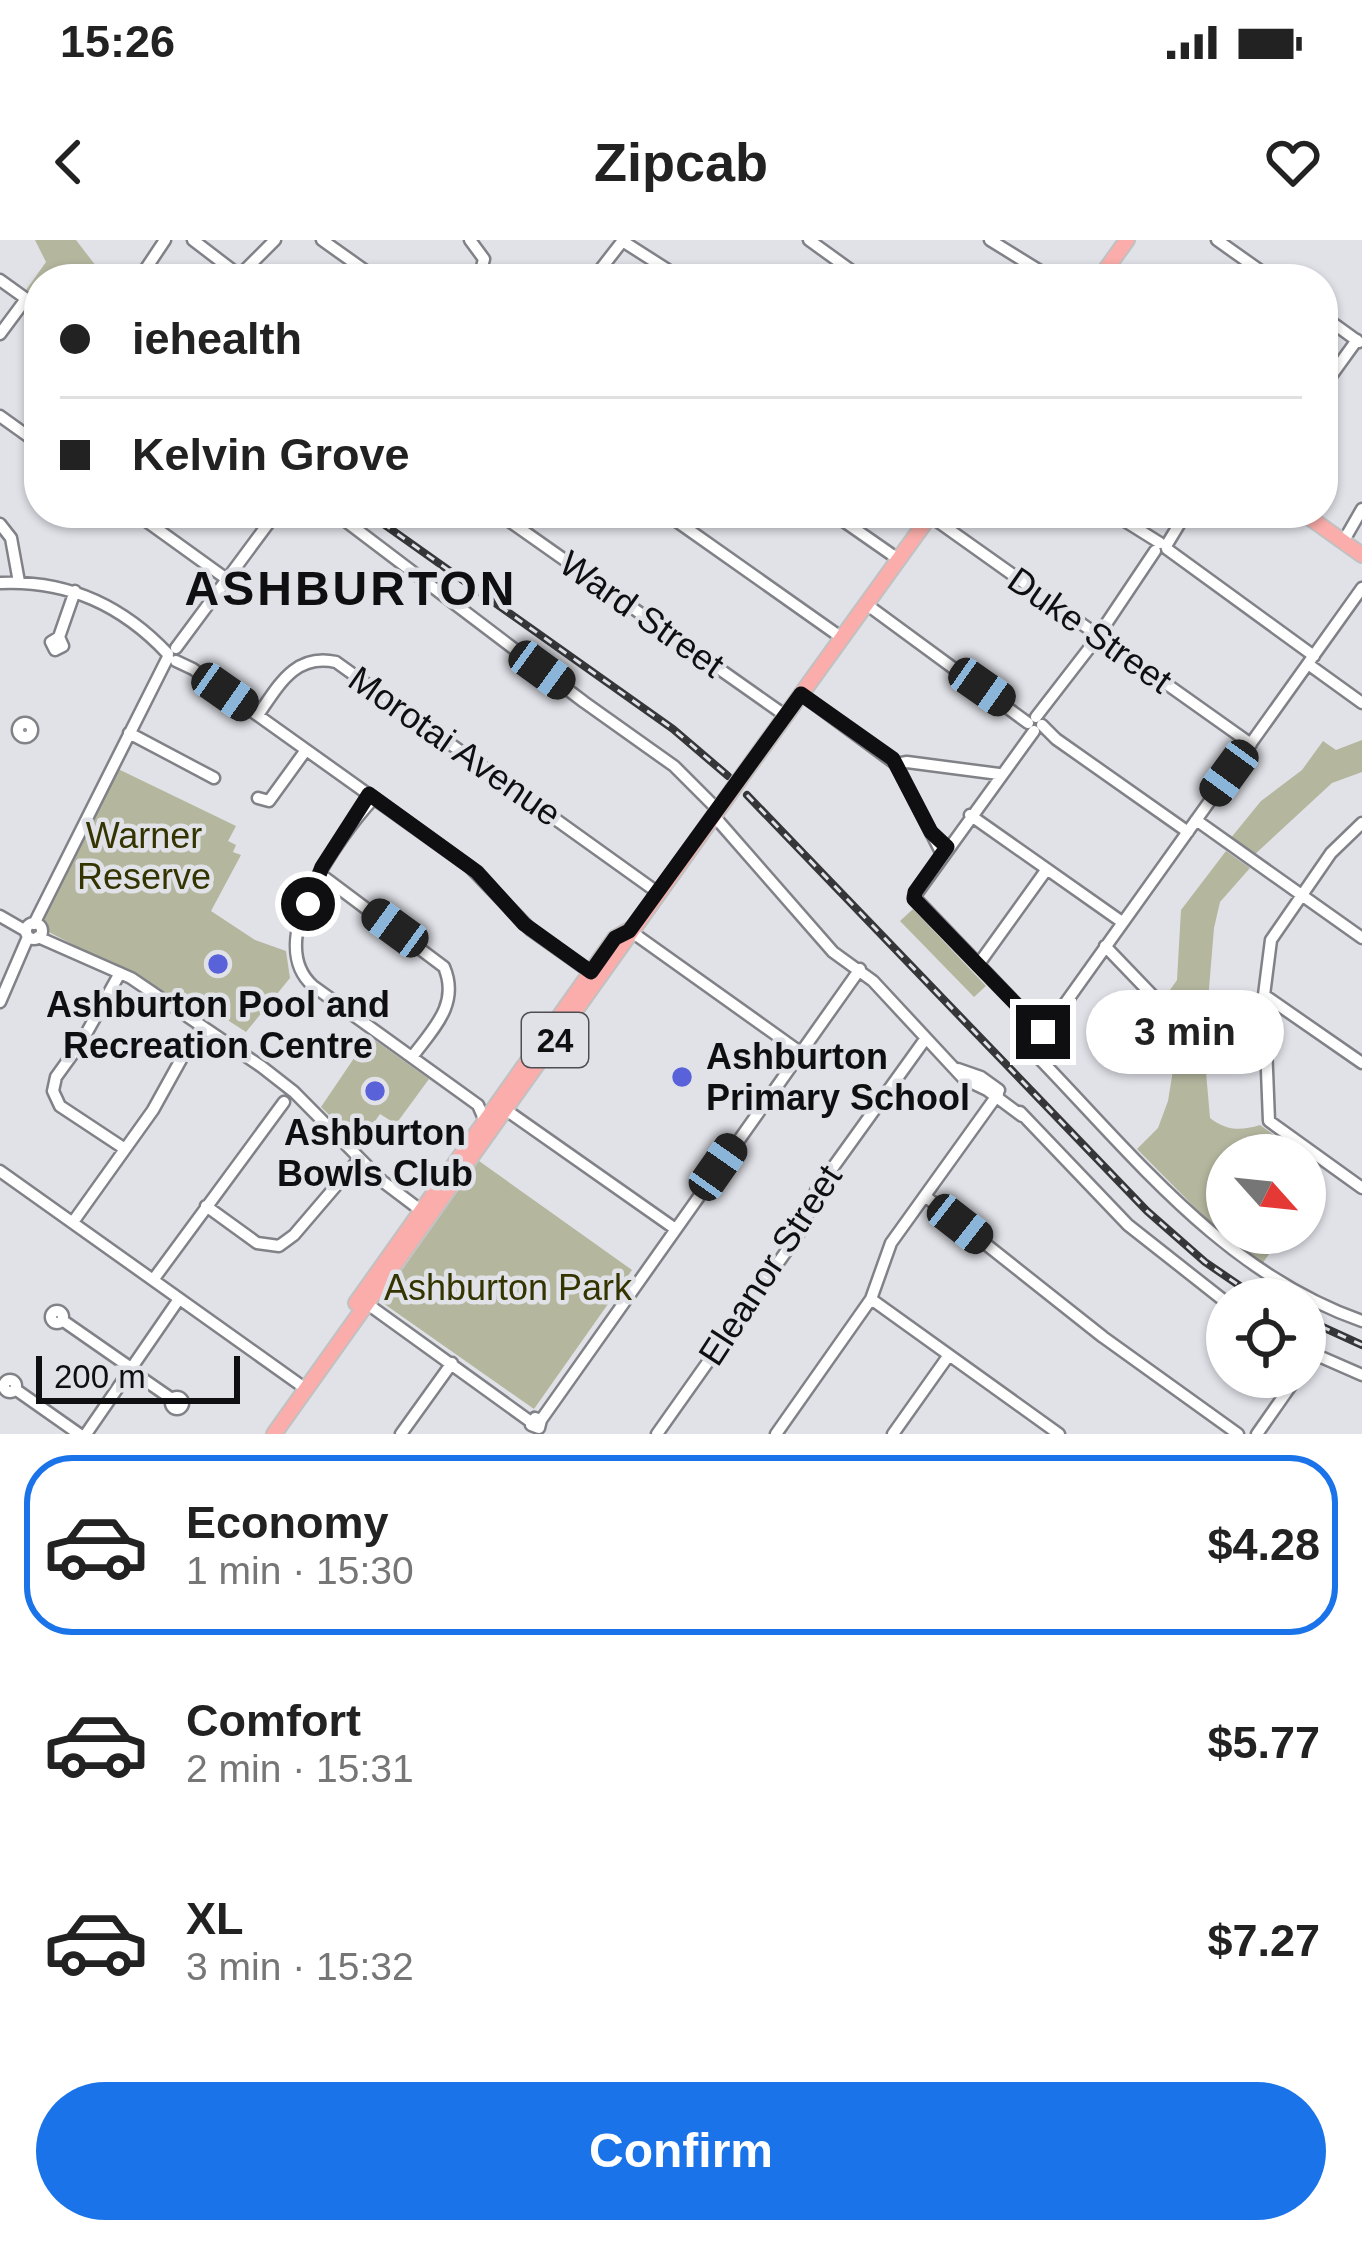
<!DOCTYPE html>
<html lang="en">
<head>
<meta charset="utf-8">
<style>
	body { margin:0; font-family:Arial,sans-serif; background:#f6f6f6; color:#222; height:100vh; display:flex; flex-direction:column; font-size:45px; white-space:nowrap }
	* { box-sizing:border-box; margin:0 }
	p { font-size:39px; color:#767676 }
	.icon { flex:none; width:66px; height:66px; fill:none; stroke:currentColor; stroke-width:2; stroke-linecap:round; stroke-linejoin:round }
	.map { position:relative; height:1194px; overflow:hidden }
	.panel { display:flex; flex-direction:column; background:#fff; flex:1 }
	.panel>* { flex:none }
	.hud { position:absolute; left:24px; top:24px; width:1314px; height:264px; border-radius:48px; box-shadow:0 3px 9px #0004; display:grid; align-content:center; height:264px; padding:0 36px; background:#fff }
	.needle { width:78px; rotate:117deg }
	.controls { position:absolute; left:1206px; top:894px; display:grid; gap:24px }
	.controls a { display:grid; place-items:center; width:120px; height:120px; border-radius:50%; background:#fff; box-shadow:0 3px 9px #0004; font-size:60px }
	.scale { position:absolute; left:36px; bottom:30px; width:204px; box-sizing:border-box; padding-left:12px; border:6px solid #0f0f11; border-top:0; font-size:33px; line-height:42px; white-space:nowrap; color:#0f0f11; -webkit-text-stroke:9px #e1e2e8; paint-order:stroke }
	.end { position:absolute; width:54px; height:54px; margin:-27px; border:15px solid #0f0f11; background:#fff; box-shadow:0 0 0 6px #fff }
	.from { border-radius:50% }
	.bubble { position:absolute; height:84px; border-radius:42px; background:#fff; box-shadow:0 3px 9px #0004; font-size:39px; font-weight:800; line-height:84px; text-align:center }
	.car { position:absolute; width:36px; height:72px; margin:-36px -18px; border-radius:15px; box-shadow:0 0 9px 3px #0007; background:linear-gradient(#222 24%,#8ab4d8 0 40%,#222 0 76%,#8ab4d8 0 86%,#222 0) }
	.hud b { display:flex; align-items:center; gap:42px; height:114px; font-size:45px }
	.hud b+b { border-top:3px solid #e0e0e0 }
	.hud i { width:30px; height:30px; background:#222 }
	ul { padding:21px 0 0; list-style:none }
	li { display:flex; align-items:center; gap:36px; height:180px; margin:0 24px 18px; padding:0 12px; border:6px solid transparent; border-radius:48px }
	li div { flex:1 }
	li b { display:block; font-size:45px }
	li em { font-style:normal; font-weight:800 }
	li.selected { border-color:#1a73e8 }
	li>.icon { width:108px; height:108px; stroke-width:1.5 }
	.action { display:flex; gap:24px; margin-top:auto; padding:24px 36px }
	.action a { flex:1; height:138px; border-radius:72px; background:#1a73e8; color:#fff; font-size:48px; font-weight:800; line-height:138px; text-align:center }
	.status { display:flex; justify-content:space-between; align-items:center; height:84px; padding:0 60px; background:#fff; direction:ltr }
	.status svg { height:33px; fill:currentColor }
	header { display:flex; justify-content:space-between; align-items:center; height:156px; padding:0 36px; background:#fff; font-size:54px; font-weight:800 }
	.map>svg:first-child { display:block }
	.green { fill:#b4b69e }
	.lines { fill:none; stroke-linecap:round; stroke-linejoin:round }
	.minor-casing { stroke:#818288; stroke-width:15 }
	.major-casing { stroke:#c1c1c1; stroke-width:18 }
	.minor { stroke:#fff; stroke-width:10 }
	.major { stroke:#faadaa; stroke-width:14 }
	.rail-casing { stroke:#363639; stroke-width:8 }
	.rail { stroke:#e1e2e8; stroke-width:3; stroke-dasharray:9; stroke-linecap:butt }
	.major-bridge-casing { stroke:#c1c1c1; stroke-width:18; stroke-linecap:butt }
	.major-bridge { stroke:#faadaa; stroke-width:14 }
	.route { stroke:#0f0f11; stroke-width:15 }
	.poi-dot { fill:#5962d9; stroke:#e1e2e8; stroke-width:4.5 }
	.labels { text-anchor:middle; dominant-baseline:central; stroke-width:9; stroke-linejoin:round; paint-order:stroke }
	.shield { fill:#e1e2e8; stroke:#4e4e52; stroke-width:3 }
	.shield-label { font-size:33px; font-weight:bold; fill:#0f0f11 }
	.street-label { font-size:36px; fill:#0f0f11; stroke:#e1e2e8 }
	.park-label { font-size:36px; fill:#333400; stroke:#e1e2e8 }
	.poi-label { font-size:36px; font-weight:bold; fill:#0f0f11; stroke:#e1e2e8 }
	.district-label { font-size:48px; font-weight:bold; letter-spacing:3px; fill:#0f0f11; stroke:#e1e2e8 }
</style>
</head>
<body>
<div class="status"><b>15:26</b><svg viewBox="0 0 49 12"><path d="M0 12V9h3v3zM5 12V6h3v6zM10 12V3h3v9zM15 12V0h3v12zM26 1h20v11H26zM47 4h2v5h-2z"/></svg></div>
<header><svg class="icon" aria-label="back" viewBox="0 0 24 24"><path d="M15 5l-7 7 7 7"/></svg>Zipcab<svg class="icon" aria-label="heart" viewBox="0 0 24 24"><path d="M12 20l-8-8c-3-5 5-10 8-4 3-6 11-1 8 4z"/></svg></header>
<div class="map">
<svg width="1362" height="1194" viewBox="0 0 1362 1194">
	<rect width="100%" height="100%" fill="#e1e2e8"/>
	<path class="green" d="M35 0H76L106 39H39V64L24 53 46 22Z
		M1362 500V532L1332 543 1253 616 1230 599 1261 561 1302 530 1323 501 1336 510Z
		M114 527 236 586 228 601 236 605 233 612 241 615 211 671 255 700 286 711 290 738 246 792 209 768 200 779 114 726 43 689V679Z
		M1226 611 1250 628 1220 662 1214 688 1204 809 1210 878C1227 891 1240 891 1260 885L1302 915H1227V993H1284L1262 1024 1228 1001 1137 909 1158 888 1168 861 1182 775 1165 757 1177 740 1181 670Z
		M913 669 986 746 974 757 900 681Z
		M369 796 429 839 396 884 380 874 359 904 321 867Z
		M479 921 632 1030 534 1169 380 1061Z"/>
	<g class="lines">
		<defs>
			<path id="minor" d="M193 0 244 39
				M322 0 377 39
				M470 0 484 19 479 39
				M809 0 863 39
				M990 0 1053 39
				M1217 0 1272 39
				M624 2 682 39
				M240 35 275 0
				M139 39 165 0
				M593 39 621 3
				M0 40 39 68
				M1323 76 1359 102
				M0 94 26 59
				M1323 147 1357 100
				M0 176 39 204
				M135 273 228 340
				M335 273 584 462 674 526 718 570
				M498 273 786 476
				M665 273 842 398
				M832 273 898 319
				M1112 273 1160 303
				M930 276 1251 504
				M0 284 11 298 19 342
				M1343 302 1362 269
				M1166 306 1186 273
				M1167 309 1314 416
				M0 343C68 340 122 365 168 414
				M1362 348 1034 807 1035 814C1134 916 1224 1033 1362 1081
				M866 364 1028 483
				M59 397 51 402 55 410 63 406 59 397 75 351
				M176 408 276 273
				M176 421 193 429 470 627 531 690 596 736
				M1308 424 1362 463
				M801 454 896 524 907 522 999 534
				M258 475C279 445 295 413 336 422L657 652
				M1036 477 1094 402 1155 311
				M18 490a7 7 0 1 1 14 0a7 7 0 1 1-14 0Z
				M1042 485 1056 499 1188 592
				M1034 491 914 657 1043 792
				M129 493 214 538
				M896 524 942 614
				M258 558 269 561 306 510
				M374 558C339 596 262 701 313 746L478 865 485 881
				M970 575 1122 682
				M714 576 833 712 873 741 964 839 987 850 1022 876
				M1196 580 1362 698
				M1362 583 1331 613 1271 700 1264 755 1269 881 1362 948
				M320 634 444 727C460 764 433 789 412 817
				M0 676 26 691
				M26 691a8 8 0 1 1 16 0a8 8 0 1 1-16 0Z
				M34 684 168 417
				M629 690 800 812
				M38 697 131 738 262 827 294 852 382 941 427 975
				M1105 706 1176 780
				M978 725 1047 629
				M120 733 82 801 56 837 53 851 60 866 125 909
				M1264 755 1362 823
				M0 762 28 697
				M958 829 981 837 999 850
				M506 870 674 988
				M1020 872 1128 985 1227 1063
				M0 931 306 1149
				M925 956 1103 1097 1238 1194
				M206 966 257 1003 279 1006 294 995 359 919
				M73 982 153 870 194 796
				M153 1040 284 862
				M871 1059 1059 1194
				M362 1060 531 1182
				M51 1077a6 6 0 1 1 12 0a6 6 0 1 1-12 0Z
				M62 1080 131 1128
				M1305 1110 1362 1135
				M130 1130 172 1159
				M4 1146a6 6 0 1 1 12 0a6 6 0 1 1-12 0Z
				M15 1149 79 1194
				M171 1163a6 6 0 1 1 12 0a6 6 0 1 1-12 0Z
				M535 1178 541 1180 539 1188 531 1185Z
				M541 1180 860 729
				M86 1194 179 1059
				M401 1194 452 1123
				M657 1194 802 989 816 951 926 798
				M776 1194 871 1059 891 1003 998 854
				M893 1194 949 1115
				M1257 1194 1297 1137"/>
			<path id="major" d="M1099 39 1127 0
				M1303 273 1362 315
				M740 539 932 273
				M356 1063 615 698 629 690
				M274 1194 733 549"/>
		</defs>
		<use href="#minor" class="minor-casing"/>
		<use href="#major" class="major-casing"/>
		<use href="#minor" class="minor"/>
		<use href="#major" class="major"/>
		<defs>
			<path id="rail" d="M368 273 673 489 728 536
				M747 555 1147 971 1205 1022 1259 1059
				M1305 1079 1362 1105"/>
		</defs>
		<use href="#rail" class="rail-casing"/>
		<use href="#rail" class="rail"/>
		<defs>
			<path id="major-bridge" d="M733 549 740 539"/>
		</defs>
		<use href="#major-bridge" class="major-bridge-casing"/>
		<use href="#major-bridge" class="major-bridge"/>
	</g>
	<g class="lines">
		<path class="route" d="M308 664 322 627 369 554 477 632 524 684 591 732 615 698 629 691 801 454 893 519 931 592 947 607 915 652 914 659 1043 792"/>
	</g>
	<g class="poi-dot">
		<circle cx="218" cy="724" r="12"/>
		<circle cx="682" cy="837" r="12"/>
		<circle cx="375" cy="851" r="12"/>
	</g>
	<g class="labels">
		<rect class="shield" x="522" y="773" width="66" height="54" rx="9"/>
		<g class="shield-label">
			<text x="555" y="800">24</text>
		</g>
		<g class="street-label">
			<text transform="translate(642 374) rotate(35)">Ward Street</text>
			<text transform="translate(1090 390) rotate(35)">Duke Street</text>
			<text transform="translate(455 506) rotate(35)">Morotai Avenue</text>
			<text transform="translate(770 1025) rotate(-57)">Eleanor Street</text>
		</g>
		<g class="park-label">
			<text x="144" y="595">Warner<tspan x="144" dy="41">Reserve</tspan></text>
			<text x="508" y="1047">Ashburton Park</text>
		</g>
		<g class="poi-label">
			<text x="218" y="764">Ashburton Pool and<tspan x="218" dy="41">Recreation Centre</tspan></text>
			<text x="706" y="816" text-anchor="start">Ashburton<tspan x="706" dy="41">Primary School</tspan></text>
			<text x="375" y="892">Ashburton<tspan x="375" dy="41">Bowls Club</tspan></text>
		</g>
		<g class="district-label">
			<text x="351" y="348">ASHBURTON</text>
		</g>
	</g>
</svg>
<div class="controls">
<a><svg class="needle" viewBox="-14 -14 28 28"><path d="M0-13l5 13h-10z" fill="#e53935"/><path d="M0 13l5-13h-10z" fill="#767676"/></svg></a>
<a><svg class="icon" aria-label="locate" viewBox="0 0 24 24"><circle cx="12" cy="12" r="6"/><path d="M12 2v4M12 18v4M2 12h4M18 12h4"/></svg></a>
</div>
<div class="scale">200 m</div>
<i class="end from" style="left:308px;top:664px"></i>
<i class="end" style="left:1043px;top:792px"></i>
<div class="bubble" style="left:1086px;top:750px;width:198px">3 min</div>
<i class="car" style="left:542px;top:430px;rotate:126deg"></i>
<i class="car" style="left:982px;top:447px;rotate:125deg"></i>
<i class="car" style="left:225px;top:452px;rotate:125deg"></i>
<i class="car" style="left:1229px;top:533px;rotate:216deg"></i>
<i class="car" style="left:395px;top:688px;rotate:306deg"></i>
<i class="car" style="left:718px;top:927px;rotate:35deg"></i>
<i class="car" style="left:960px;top:984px;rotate:128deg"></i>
<div class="hud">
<b><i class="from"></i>iehealth</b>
<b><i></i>Kelvin Grove</b>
</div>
</div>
<section class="panel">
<ul>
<li class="selected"><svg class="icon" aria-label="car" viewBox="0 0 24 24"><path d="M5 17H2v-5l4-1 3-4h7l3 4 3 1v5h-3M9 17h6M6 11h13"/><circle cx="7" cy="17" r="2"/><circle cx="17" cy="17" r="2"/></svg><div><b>Economy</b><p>1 min · 15:30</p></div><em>$4.28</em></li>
<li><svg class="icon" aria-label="car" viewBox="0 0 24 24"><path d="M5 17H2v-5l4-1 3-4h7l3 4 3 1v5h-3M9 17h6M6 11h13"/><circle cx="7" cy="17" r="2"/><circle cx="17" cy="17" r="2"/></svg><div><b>Comfort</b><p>2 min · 15:31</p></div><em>$5.77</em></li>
<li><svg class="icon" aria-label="car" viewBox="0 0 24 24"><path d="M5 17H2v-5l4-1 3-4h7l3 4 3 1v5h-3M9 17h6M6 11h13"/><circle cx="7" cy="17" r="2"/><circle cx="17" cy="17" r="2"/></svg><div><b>XL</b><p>3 min · 15:32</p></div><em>$7.27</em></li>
</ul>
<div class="action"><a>Confirm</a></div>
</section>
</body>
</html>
